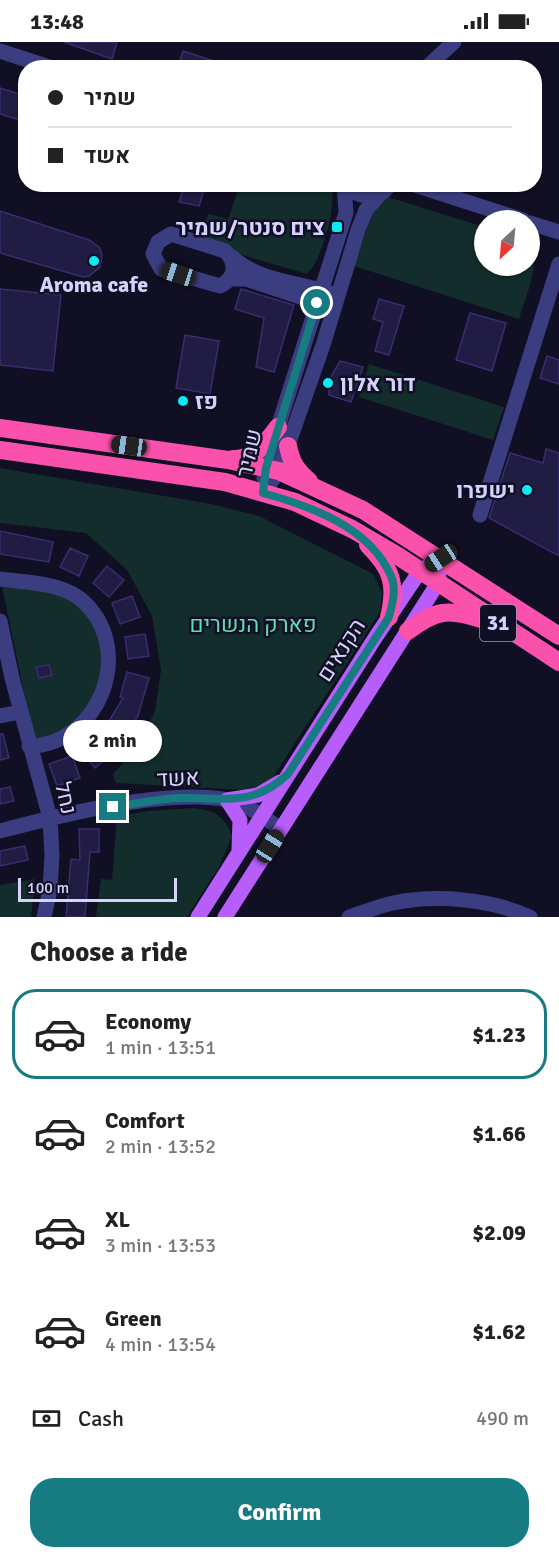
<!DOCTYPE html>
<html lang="en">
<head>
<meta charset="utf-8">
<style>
	body { margin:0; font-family:Signika,Heebo,sans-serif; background:#f2f2f2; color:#222; height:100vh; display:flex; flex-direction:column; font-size:22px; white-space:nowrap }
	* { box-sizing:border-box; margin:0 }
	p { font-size:20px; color:#767676 }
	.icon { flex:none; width:33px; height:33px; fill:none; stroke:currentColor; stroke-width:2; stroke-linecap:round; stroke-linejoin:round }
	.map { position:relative; height:875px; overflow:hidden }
	.details { display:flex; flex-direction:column; background:#fff; flex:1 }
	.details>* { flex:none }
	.hud { position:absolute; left:18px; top:18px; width:524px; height:132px; border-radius:24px; box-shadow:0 2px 4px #0004; display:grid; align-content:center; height:132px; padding:0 30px; background:#fff }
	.needle { width:39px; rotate:206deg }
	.fabs { position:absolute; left:474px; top:168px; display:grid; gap:12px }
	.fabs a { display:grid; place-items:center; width:66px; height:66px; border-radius:50%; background:#fff; box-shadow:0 2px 4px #0004; font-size:30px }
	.scale { position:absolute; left:18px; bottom:15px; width:159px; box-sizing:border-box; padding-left:6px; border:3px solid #d5d3fe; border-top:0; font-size:16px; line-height:21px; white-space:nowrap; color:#d5d3fe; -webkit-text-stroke:4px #110f23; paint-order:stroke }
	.end { position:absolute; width:27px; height:27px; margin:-14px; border:8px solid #167c81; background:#fff; box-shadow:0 0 0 3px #fff }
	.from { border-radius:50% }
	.bubble { position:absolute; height:42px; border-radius:21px; background:#fff; box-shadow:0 2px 4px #0004; font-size:20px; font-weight:700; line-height:42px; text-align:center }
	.car { position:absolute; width:18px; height:36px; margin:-18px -9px; border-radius:8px; box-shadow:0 0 4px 2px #0007; background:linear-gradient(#222 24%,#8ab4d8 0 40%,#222 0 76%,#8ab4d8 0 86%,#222 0) }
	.hud b { display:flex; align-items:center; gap:21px; height:57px; font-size:22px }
	.hud b+b { border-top:2px solid #e0e0e0 }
	.hud i { width:15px; height:15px; background:#222 }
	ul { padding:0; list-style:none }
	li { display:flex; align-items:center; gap:18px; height:90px; margin:0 12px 9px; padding:0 18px; border:3px solid transparent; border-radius:24px }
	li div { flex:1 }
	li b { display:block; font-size:22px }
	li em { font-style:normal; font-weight:700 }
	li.active { border-color:#167c81 }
	li>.icon { width:54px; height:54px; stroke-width:1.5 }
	h2 { padding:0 30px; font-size:27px; line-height:72px }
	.pay { display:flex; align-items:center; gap:15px; height:66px; padding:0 30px; font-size:22px }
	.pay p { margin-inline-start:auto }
	.primary-button { display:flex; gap:12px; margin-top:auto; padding:12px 30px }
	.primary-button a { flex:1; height:69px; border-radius:24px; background:#167c81; color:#fff; font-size:24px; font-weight:700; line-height:69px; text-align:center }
	.status { display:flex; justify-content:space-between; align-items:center; height:42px; padding:0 30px; background:#fff; direction:ltr }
	.status svg { height:16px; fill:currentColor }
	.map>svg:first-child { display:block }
	.green { fill:#122d2b }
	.building { fill:#211c44; stroke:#372e6f; stroke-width:1.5 }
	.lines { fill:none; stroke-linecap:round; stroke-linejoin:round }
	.minor { stroke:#3b3d81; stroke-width:15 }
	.major { stroke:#b65dfa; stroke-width:15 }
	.highway { stroke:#fa52ac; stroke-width:18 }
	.route { stroke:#167c81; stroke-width:8 }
	.poi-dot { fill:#08ebf5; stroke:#110f23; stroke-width:2 }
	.labels { text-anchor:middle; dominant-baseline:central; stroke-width:5; stroke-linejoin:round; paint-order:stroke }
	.shield { fill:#110f23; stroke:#9a98bc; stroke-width:1.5 }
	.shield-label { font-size:21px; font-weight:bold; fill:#d5d3fe }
	.poi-label { font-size:22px; font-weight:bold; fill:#d5d3fe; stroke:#110f23; text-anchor:end }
	.street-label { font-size:22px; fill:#d5d3fe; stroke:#110f23 }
	.park-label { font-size:22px; fill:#61dcb5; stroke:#110f23 }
</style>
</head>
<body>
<div class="status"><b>13:48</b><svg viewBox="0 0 49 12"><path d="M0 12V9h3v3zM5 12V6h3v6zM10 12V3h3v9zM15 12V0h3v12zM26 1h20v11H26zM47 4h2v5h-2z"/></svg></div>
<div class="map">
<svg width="559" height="875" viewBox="0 0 559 875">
	<rect width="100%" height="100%" fill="#110f23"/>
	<path class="green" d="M240 143H330C339 157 321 221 307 232L245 214 201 195 208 172 228 177Z
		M388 155 484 185V224H530V201C542 220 525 256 519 277L354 224 374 167 380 159Z
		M369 322 504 365 493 398 359 355Z
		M0 426 211 462 259 474 373 532 382 551 380 570 264 749 116 741 113 732 137 706 155 669 161 628 152 574 127 528 86 491 0 481Z
		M2 544C29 547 57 547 80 565 110 587 106 648 82 673 70 687 52 693 34 699Z
		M193 766C214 768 225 774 232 794L219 825 187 875H96L101 837 112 838 117 775 148 769Z
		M35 837 31 875H0V843Z"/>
	<path class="building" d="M64 0H117L112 17Z
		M183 9 211 18 209 26H189L179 22Z
		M0 46 26 54V80L0 72Z
		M185 142H206L199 164 179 160Z
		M0 169 89 198 100 206 102 213 100 225 89 234 83 235 0 211Z
		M0 247 61 253 53 329 0 323Z
		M241 247 294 263 274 330 256 325 264 276 235 267Z
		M379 257 404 264 389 313 375 309 383 280 373 277Z
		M470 271 506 281 492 329 456 318Z
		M185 293 219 299 210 352 176 346Z
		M547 314 559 318V342L540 336Z
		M340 319 363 325 351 360 329 353V338Z
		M546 407 559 411V514L489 476 510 411 543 421Z
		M0 489 53 500 49 520 0 512Z
		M70 506 88 514 79 534 60 525Z
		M107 524 124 538 109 555 93 541Z
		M132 554 140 575 120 582 112 561Z
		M145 592 149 614 128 617 125 595Z
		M49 623 52 633 39 636 36 625Z
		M127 630 149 636 138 674 125 695 106 684 123 656 120 655Z
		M0 692H3L9 716 0 718Z
		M99 693 114 710 95 726 80 708Z
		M72 714 80 736 57 744 49 722Z
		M10 745 14 759 0 762V747Z
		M79 787H99V810H90L85 875H66L71 817 80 818Z
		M25 804 28 818 0 824V809Z"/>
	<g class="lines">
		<path class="minor" d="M0 9 52 26
			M426 26 454 0
			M344 142C357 156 378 161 390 142
			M412 142 523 178
			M530 181 559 190
			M171 192 225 209C237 221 236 236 220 244L161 227 153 212 158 200Z
			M232 215C258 239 298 240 330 251
			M230 237H246L327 264
			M264 436 278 385 346 171 344 143
			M263 451 279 429 323 303 358 188 366 168 378 154
			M480 473 559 222
			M0 537C28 541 65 540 86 562 135 612 98 703 29 704
			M0 579 12 636 50 776 52 813 50 848 44 875
			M0 674 20 670
			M0 789C61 773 167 746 228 758 247 761 265 777 281 787
			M349 875C364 870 379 864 393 861 437 852 490 857 530 875"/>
		<path class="major" d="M227 758 258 753 280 740
			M227 758 240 778 239 807
			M198 875 375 596 420 529 441 516
			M225 875 438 541 439 531"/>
		<path class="highway" d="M0 386 228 418 279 429 363 468 559 594
			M288 404C291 420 296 428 309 439
			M0 408 225 440 295 460 352 487 398 514 559 620
			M233 417C254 418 267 400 278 385
			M368 503C392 527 397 542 389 575
			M408 589C435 568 448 566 481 577"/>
	</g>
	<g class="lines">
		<path class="route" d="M113 765C136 762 160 756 183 756 226 756 254 764 288 732L389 575C392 563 397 547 391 534 370 485 310 464 263 451L266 426 317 261"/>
	</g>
	<g class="poi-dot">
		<rect x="331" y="179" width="12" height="12" rx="3"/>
		<circle cx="94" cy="219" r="6"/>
		<circle cx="328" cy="341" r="6"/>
		<circle cx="183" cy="359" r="6"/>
		<circle cx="527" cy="448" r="6"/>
	</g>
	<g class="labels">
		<rect class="shield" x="480" y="563" width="36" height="36" rx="4.5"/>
		<g class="shield-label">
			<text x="498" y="581">31</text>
		</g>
		<g class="poi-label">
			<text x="325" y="185">צים סנטר/שמיר</text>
			<text x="94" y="242" text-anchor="middle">Aroma cafe</text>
			<text x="340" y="341" text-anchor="start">דור אלון</text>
			<text x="195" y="359" text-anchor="start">פז</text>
			<text x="515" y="448">ישפרו</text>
		</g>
		<g class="street-label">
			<text transform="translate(249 411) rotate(-77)">שמיר</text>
			<text transform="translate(341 608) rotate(-57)">הקנאים</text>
			<text transform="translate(178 736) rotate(-3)">אשד</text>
			<text transform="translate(66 756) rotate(77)">נחל</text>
		</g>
		<g class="park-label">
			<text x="253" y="582">פארק הנשרים</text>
		</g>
	</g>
</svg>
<div class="fabs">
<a><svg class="needle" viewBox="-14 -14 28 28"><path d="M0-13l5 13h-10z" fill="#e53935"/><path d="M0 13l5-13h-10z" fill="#767676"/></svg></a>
</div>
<div class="scale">100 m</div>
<i class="end from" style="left:317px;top:261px"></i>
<i class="end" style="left:113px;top:765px"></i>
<div class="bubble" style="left:63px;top:678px;width:99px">2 min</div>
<i class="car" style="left:178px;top:232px;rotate:288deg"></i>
<i class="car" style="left:129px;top:404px;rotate:278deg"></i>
<i class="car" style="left:441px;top:516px;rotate:237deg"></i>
<i class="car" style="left:270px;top:804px;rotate:32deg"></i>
<div class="hud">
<b><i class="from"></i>שמיר</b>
<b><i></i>אשד</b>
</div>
</div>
<section class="details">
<h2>Choose a ride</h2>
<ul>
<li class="active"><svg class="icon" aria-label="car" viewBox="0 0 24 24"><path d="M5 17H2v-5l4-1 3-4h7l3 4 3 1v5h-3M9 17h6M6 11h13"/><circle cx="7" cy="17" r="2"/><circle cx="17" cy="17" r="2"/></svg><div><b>Economy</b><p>1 min · 13:51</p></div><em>$1.23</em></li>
<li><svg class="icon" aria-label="car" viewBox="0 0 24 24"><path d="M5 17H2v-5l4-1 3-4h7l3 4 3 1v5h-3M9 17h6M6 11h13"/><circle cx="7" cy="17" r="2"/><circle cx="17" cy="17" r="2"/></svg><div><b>Comfort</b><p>2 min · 13:52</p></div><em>$1.66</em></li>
<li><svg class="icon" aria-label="car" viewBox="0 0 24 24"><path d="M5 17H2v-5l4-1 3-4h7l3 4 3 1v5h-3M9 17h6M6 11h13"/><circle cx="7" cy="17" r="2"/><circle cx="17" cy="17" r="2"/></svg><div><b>XL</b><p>3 min · 13:53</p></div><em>$2.09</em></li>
<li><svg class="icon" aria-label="car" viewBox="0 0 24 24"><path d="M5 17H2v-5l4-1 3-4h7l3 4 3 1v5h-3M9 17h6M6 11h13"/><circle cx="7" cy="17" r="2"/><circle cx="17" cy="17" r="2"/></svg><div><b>Green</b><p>4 min · 13:54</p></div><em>$1.62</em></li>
</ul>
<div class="pay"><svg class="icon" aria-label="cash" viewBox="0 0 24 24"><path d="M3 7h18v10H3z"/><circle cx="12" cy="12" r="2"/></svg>Cash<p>490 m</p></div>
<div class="primary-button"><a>Confirm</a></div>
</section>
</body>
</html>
